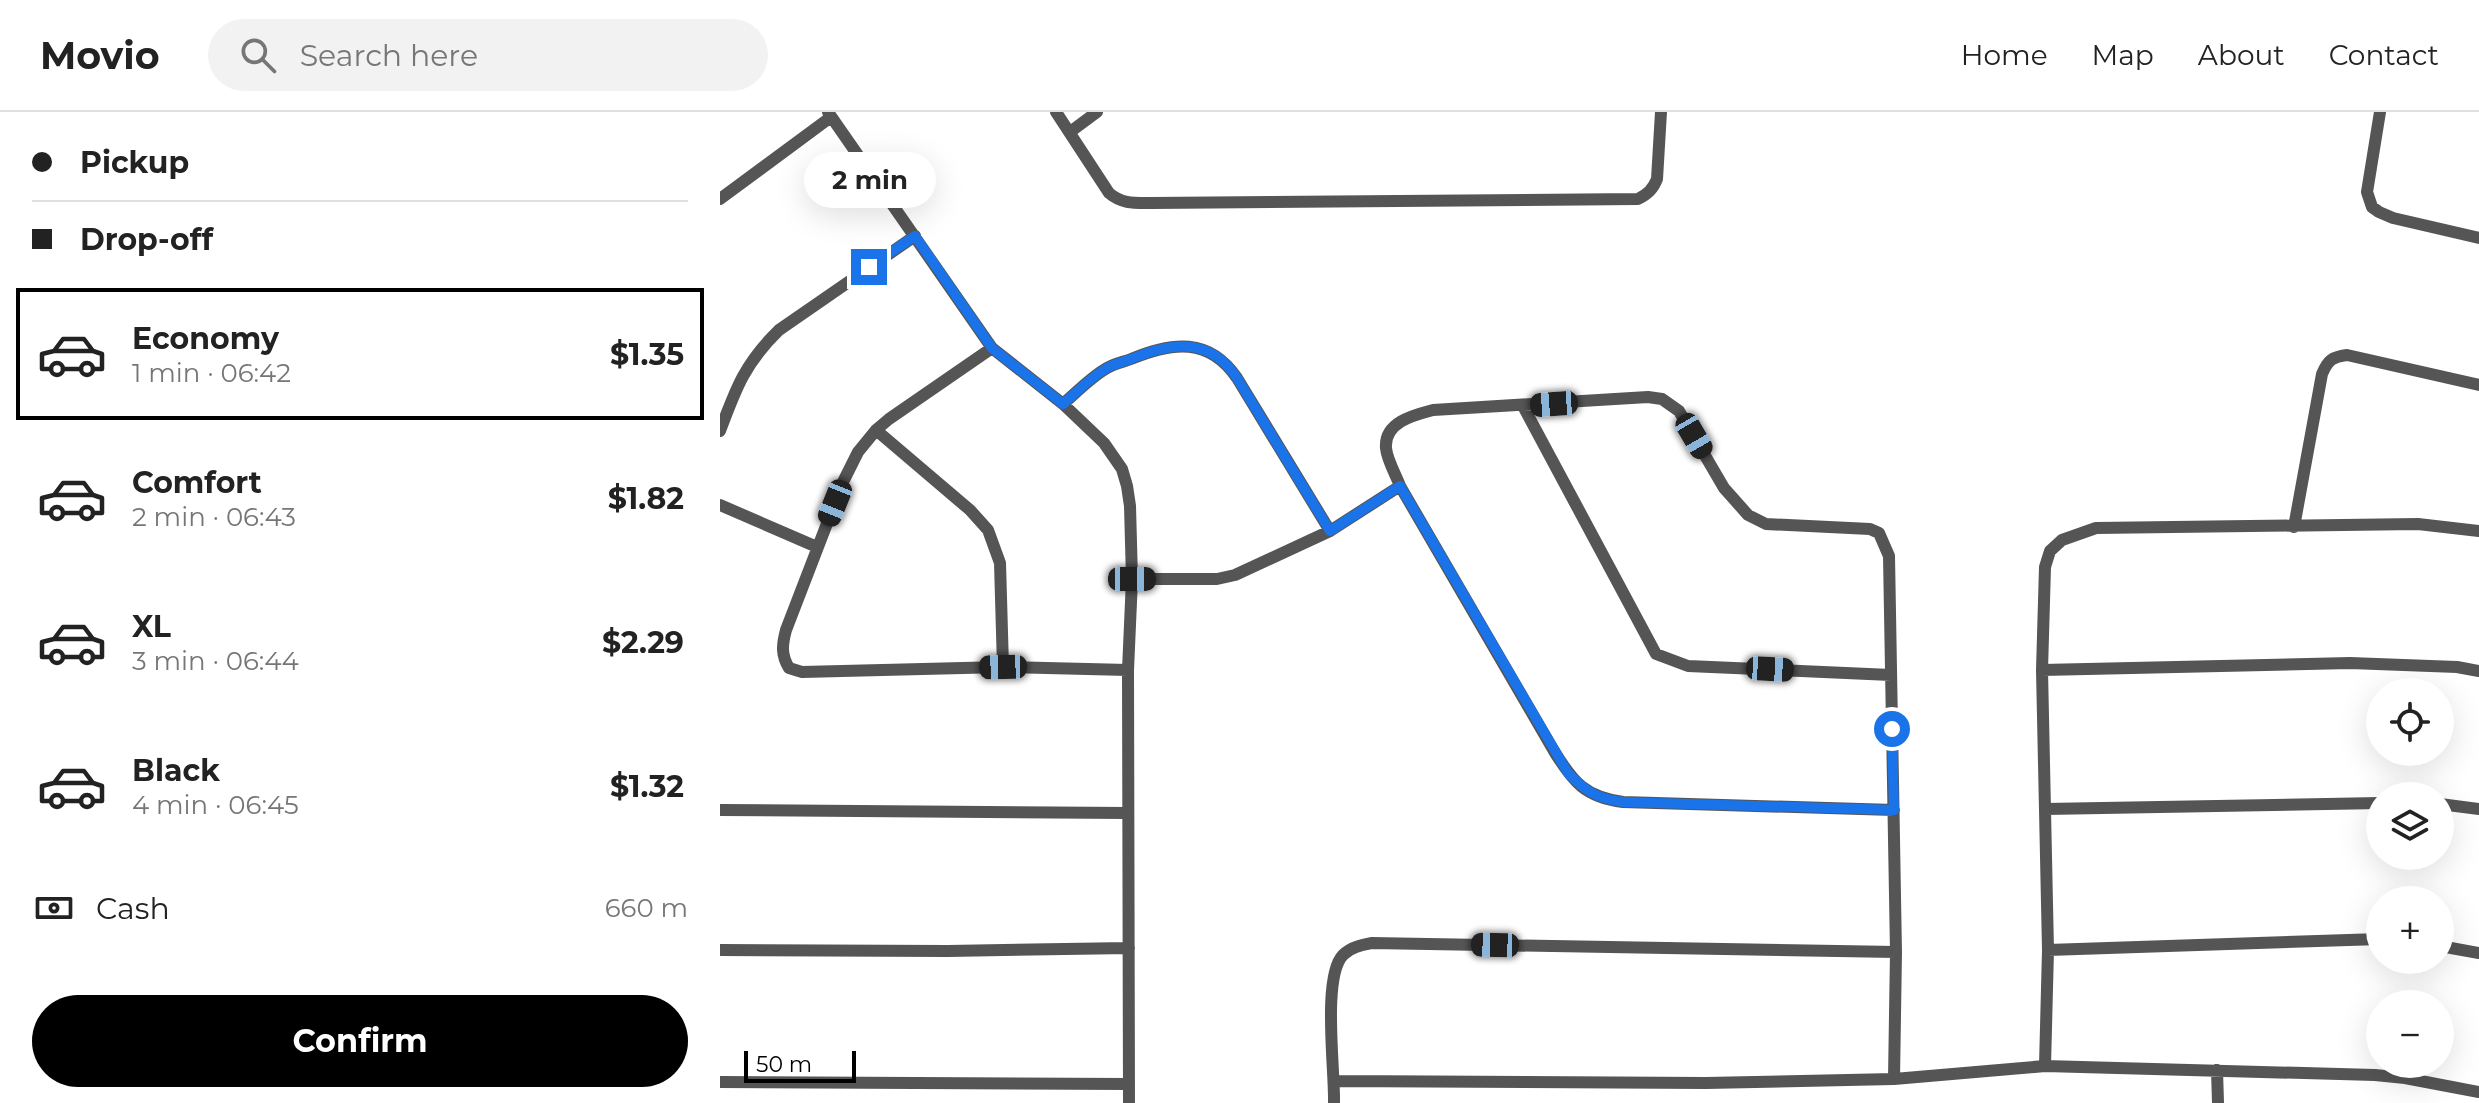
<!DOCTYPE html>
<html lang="en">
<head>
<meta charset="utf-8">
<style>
	body { margin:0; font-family:Montserrat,sans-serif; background:#f2f2f2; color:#222; height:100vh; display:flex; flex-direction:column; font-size:30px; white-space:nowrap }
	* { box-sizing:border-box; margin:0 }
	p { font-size:26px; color:#767676 }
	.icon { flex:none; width:44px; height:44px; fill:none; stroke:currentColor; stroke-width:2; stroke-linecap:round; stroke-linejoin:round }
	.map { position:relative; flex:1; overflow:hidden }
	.panel { display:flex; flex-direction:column; background:#fff; width:720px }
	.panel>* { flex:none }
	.top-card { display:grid; align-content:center; height:176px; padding:0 32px; background:#fff }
	.tools { position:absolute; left:1646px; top:566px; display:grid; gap:16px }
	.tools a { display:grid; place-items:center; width:88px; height:88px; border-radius:50%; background:#fff; box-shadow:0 8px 32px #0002; font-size:40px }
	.scale { position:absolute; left:24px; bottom:20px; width:112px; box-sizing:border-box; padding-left:8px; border:4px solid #000; border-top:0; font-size:22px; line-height:28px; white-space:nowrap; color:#000; -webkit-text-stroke:6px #fff; paint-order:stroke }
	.end { position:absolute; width:36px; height:36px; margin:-18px; border:10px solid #1a73e8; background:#fff; box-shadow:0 0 0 4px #fff }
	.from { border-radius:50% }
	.bubble { position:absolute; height:56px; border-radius:28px; background:#fff; box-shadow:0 8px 32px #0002; font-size:26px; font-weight:700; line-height:56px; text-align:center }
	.car { position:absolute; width:24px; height:48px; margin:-24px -12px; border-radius:10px; box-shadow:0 0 6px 2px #0007; background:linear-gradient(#222 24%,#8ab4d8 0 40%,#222 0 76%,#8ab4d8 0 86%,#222 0) }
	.top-card b { display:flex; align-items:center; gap:28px; height:76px; font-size:30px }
	.top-card b+b { border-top:2px solid #e0e0e0 }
	.top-card i { width:20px; height:20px; background:#222 }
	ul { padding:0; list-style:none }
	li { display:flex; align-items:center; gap:24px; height:132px; margin:0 16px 12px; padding:0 16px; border:4px solid transparent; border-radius:0px }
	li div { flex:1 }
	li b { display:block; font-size:30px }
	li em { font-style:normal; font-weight:700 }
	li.on { border-color:#000 }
	li>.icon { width:72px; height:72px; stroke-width:1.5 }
	.pay { display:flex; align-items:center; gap:20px; height:88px; padding:0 32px; font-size:30px }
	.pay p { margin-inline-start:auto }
	.cta { display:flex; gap:16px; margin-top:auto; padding:16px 32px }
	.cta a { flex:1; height:92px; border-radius:48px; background:#000; color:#fff; font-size:32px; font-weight:700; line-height:92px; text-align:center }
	header { display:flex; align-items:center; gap:48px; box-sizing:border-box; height:112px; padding:0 40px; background:#fff; border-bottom:2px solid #e0e0e0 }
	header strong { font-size:38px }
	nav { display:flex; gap:44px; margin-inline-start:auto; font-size:28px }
	.search { width:560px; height:72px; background:#f2f2f2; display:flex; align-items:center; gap:20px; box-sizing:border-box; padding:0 28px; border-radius:44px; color:#767676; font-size:30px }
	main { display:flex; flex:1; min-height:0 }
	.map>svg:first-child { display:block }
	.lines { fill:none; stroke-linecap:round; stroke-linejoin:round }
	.minor { stroke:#555; stroke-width:12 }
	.route { stroke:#1a73e8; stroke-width:10 }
</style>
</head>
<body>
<header>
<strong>Movio</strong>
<div class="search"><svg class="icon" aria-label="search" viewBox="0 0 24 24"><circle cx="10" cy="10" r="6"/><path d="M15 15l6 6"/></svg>Search here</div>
<nav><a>Home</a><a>Map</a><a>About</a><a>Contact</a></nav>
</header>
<main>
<section class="panel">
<div class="top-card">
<b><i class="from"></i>Pickup</b>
<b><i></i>Drop-off</b>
</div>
<ul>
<li class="on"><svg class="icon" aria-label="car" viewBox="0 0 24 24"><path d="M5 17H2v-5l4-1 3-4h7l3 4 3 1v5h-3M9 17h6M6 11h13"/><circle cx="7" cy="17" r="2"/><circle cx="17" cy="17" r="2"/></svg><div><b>Economy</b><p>1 min · 06:42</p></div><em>$1.35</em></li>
<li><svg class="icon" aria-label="car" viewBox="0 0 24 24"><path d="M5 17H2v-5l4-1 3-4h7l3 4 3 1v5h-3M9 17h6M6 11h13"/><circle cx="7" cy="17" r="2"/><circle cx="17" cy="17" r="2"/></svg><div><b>Comfort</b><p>2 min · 06:43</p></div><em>$1.82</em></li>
<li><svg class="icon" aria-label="car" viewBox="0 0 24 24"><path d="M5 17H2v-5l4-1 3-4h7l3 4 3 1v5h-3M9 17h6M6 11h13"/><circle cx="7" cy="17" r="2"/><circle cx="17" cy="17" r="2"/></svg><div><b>XL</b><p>3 min · 06:44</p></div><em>$2.29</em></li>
<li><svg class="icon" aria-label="car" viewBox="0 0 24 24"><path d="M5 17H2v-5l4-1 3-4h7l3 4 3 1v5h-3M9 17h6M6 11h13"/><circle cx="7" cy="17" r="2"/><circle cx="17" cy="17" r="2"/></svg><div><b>Black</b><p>4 min · 06:45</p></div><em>$1.32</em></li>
</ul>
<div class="pay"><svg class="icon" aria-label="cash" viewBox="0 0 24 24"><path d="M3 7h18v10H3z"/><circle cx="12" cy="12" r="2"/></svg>Cash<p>660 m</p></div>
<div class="cta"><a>Confirm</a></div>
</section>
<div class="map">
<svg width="1759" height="991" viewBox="0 0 1759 991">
	<rect width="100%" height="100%" fill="#fff"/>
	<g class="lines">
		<path class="minor" d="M108 0 272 236 343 292 384 331 402 357 407 374 410 394 412 467 408 558 409 991
			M336 0 389 81C402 92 414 91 431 91L918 87C928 82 933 77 937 67L941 0
			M1660 0 1647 80 1652 95 1659 100 1673 106 1759 126
			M350 20 377 0
			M0 87 111 5
			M272 236 169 307 156 318 138 340 123 370 66 518C62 533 61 543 69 556L82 560 283 555 408 558
			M343 292C357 280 371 265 387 256 394 252 403 250 411 247 452 230 489 225 517 266L610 419
			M803 294 936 542 968 554 1171 563
			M156 318 250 398 268 418 280 451 283 555
			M0 319C16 276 25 251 59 218L195 124
			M0 393 97 435
			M1574 415 1602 262C1608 248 1612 245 1627 243L1759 273
			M412 467H497L515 463 610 419 680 374
			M1322 558 1630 551 1737 555 1759 559
			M1720 692 1759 697
			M1325 697 1660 691
			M0 698 407 701
			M1720 834 1759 841
			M0 838 228 839 409 836
			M1328 838 1660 827
			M1325 954 1328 838 1322 558 1325 455 1330 439 1342 428 1376 416 1698 412 1759 419
			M1497 958 1498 991
			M1174 967 1176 840 1169 444 1159 421 1150 417 1046 412 1028 403 1004 376 959 299 942 287 928 285 713 298C694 303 664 310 666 336 667 348 676 363 680 374L834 639C853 670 865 685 903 690L1174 698
			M615 969 986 971 1174 967 1325 954 1655 963 1685 966 1759 980
			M0 970 409 972
			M614 991C615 959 602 865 623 843 631 835 642 833 652 831L1176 840"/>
	</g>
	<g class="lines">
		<path class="route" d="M149 155 195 124 272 236 343 292C357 280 371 265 387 256 394 252 403 250 411 247 452 230 490 225 517 266L610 419 680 374 848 661C865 679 878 687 903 690L1174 698 1172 617"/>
	</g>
</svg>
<div class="tools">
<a><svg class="icon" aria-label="locate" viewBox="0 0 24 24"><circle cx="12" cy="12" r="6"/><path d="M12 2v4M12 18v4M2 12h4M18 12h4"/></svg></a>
<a><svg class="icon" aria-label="layers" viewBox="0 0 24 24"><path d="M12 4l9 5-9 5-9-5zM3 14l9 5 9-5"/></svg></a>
<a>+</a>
<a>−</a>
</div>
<div class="scale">50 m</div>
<i class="end from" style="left:1172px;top:617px"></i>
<i class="end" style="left:149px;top:155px"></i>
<div class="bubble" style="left:84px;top:40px;width:132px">2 min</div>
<i class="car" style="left:834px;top:292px;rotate:266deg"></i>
<i class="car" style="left:974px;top:324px;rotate:150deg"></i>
<i class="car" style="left:115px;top:391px;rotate:202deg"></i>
<i class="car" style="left:412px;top:467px;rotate:90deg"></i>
<i class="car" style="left:283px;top:555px;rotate:269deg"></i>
<i class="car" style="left:1050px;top:557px;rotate:93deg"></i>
<i class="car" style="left:775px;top:833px;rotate:271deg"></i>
</div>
</main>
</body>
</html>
